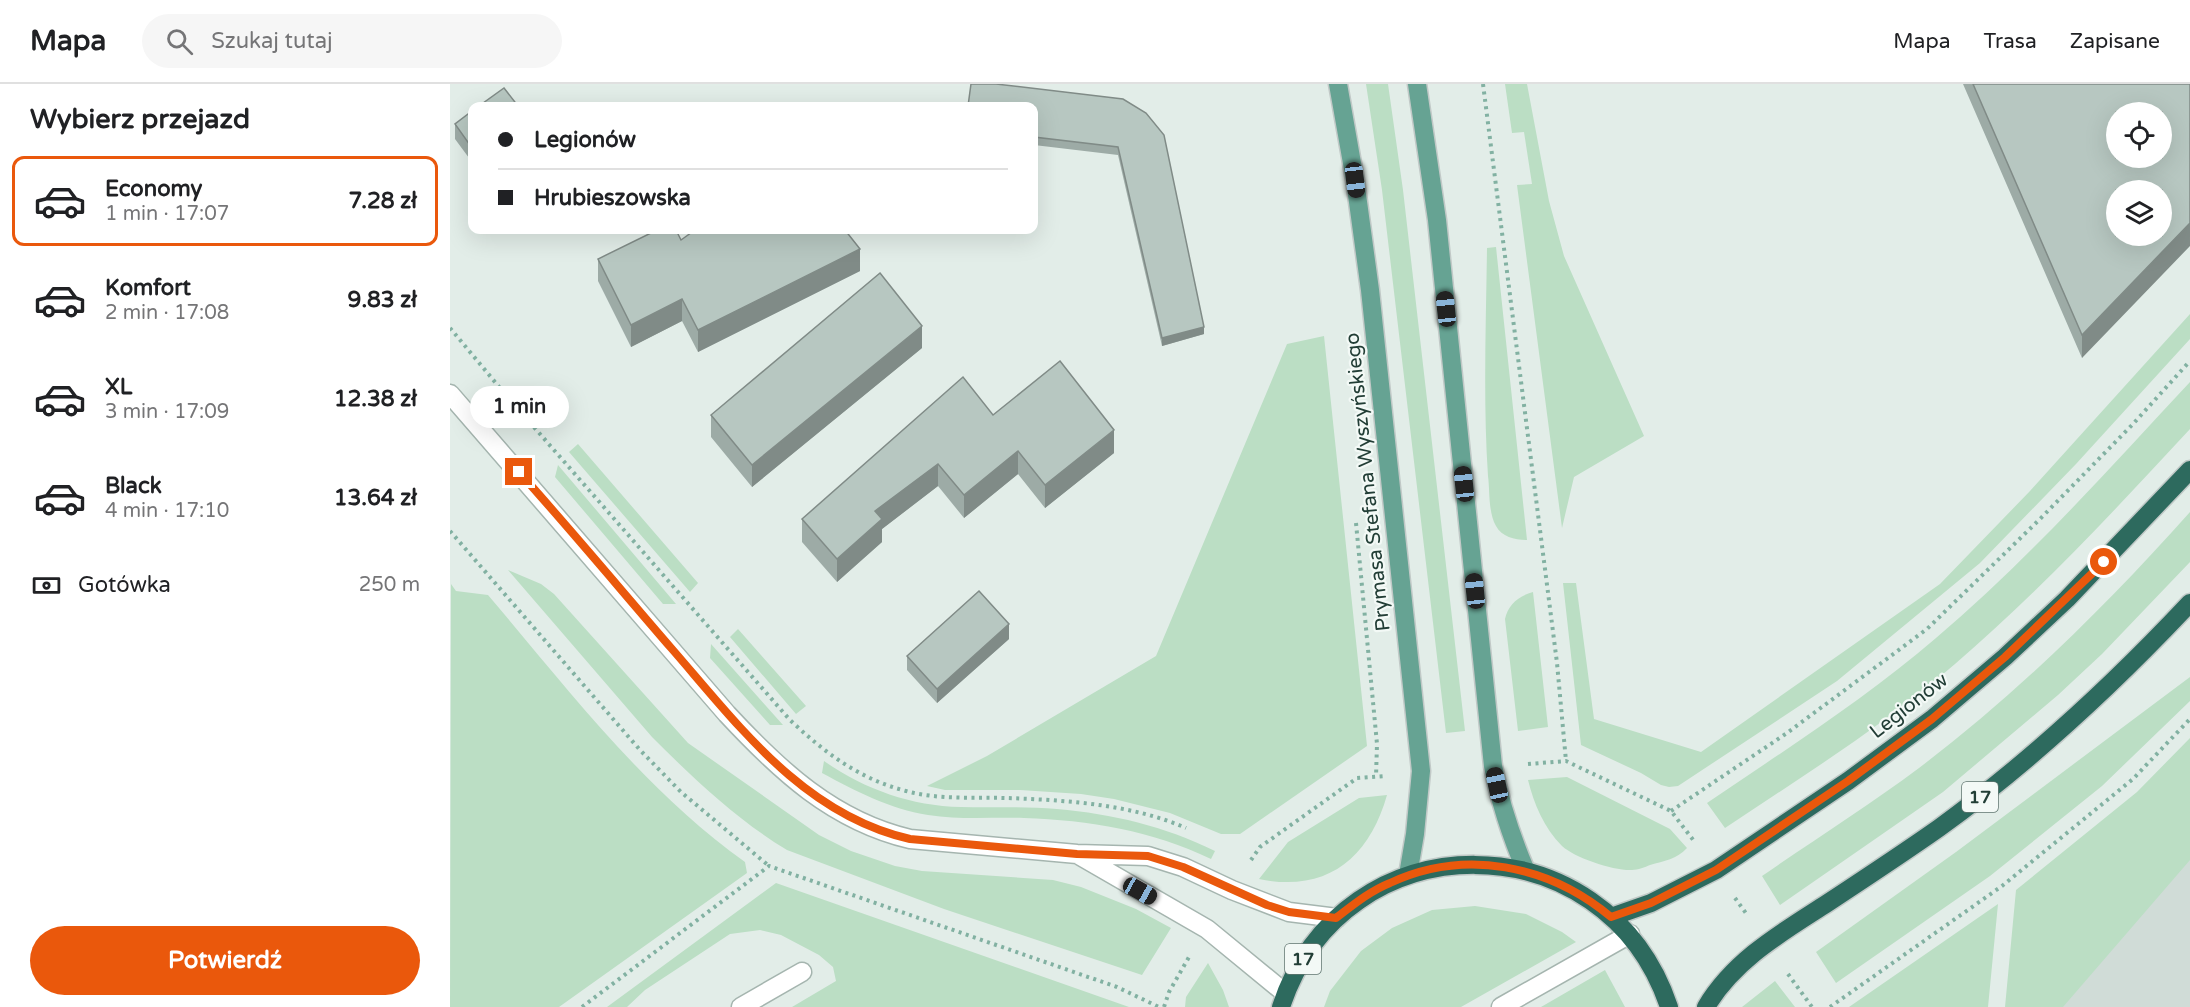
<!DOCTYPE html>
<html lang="pl">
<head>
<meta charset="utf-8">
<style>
	body { margin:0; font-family:"Varela Round",sans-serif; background:#f6f6f6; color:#202124; height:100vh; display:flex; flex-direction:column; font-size:22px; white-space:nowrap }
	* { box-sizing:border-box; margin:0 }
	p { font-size:20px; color:#757577 }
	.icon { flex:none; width:33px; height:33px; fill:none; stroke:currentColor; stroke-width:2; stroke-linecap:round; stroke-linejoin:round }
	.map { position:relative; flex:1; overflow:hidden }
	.sheet { display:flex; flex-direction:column; background:#fff; width:450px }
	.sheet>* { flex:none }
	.top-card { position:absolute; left:18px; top:18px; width:570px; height:132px; border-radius:12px; box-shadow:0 6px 24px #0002; display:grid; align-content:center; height:132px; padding:0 30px; background:#fff }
	.controls { position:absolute; left:1656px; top:18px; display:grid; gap:12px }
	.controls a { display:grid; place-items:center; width:66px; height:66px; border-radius:50%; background:#fff; box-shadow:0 6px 24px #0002; font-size:30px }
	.end { position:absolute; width:27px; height:27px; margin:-14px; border:8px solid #ea580c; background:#fff; box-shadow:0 0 0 3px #fff }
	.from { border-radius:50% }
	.bubble { position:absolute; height:42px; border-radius:21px; background:#fff; box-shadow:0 6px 24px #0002; font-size:20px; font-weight:700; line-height:42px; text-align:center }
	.car { position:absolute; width:18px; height:36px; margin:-18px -9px; border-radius:8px; box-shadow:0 0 4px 2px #0007; background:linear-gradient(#222 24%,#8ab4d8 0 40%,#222 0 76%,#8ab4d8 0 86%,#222 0) }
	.top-card b { display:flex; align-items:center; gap:21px; height:57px; font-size:22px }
	.top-card b+b { border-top:2px solid #e0e0e0 }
	.top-card i { width:15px; height:15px; background:#202124 }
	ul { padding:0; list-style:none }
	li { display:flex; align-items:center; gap:18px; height:90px; margin:0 12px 9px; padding:0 18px; border:3px solid transparent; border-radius:12px }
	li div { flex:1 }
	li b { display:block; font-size:22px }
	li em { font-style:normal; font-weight:700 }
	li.on { border-color:#ea580c }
	li>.icon { width:54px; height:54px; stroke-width:1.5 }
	h2 { padding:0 30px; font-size:27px; line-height:72px }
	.pay { display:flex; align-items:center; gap:15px; height:66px; padding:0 30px; font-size:22px }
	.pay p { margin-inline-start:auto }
	.button { display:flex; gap:12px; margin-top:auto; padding:12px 30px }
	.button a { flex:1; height:69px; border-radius:36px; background:#ea580c; color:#fff; font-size:24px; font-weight:700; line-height:69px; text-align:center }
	header { display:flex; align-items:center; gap:36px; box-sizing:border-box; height:84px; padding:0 30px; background:#fff; border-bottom:2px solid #e0e0e0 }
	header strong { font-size:28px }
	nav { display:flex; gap:33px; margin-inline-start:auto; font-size:21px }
	.search { width:420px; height:54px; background:#f6f6f6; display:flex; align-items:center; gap:15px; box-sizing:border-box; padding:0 21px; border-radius:33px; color:#757577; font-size:22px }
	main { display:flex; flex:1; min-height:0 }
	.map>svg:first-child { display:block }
	.built { fill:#d0dcd7 }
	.green { fill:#bbdec4 }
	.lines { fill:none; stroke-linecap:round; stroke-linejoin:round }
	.minor-casing { stroke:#a5b5af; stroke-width:21 }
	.major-casing { stroke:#c1c9c7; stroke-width:21 }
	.highway-casing { stroke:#c1c9c7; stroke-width:21 }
	.path { stroke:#82b1a2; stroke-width:4; stroke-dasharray:3 4.5; stroke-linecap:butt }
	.minor { stroke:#fff; stroke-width:18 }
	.major { stroke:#66a393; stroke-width:18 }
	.highway { stroke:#2d6a5e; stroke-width:18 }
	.wall { fill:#9daba6 }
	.shaded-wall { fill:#808b87 }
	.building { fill:#b7c7c1; stroke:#808b87; stroke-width:1.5; fill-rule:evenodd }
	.route { stroke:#ea580c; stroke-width:8 }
	.labels { text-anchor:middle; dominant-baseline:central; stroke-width:4.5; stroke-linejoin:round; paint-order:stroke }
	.shield { fill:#f3f9f6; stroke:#617670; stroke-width:1.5 }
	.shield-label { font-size:18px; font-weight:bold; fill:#223e36 }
	.street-label { font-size:20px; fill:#223e36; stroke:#f3f9f6 }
</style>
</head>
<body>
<header>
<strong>Mapa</strong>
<div class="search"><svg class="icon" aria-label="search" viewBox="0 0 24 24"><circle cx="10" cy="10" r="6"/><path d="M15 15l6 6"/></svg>Szukaj tutaj</div>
<nav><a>Mapa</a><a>Trasa</a><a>Zapisane</a></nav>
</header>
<main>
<section class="sheet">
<h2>Wybierz przejazd</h2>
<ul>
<li class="on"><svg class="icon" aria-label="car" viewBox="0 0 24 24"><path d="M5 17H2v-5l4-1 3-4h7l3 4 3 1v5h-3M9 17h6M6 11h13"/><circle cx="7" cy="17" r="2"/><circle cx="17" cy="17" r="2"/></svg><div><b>Economy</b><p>1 min · 17:07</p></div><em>7.28 zł</em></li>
<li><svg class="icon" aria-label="car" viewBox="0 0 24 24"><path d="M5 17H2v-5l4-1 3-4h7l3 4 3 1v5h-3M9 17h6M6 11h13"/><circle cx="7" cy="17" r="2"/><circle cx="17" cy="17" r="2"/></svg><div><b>Komfort</b><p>2 min · 17:08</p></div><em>9.83 zł</em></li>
<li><svg class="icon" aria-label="car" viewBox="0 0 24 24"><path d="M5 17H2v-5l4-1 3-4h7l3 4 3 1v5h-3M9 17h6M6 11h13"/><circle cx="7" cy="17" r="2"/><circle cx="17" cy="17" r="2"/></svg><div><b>XL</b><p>3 min · 17:09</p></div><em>12.38 zł</em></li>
<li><svg class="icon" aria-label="car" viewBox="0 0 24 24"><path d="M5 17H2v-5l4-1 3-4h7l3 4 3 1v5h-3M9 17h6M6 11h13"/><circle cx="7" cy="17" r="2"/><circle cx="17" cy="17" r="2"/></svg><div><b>Black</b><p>4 min · 17:10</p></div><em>13.64 zł</em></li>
</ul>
<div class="pay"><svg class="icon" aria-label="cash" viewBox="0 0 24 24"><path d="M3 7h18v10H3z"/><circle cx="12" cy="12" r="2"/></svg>Gotówka<p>250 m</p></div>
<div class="button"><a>Potwierdź</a></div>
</section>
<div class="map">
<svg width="1740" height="923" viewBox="0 0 1740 923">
	<rect width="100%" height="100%" fill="#e2ede8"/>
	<path class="built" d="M1740 769V923H1604Z"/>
	<path class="green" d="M916 0H938L953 106 1015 647 996 649 932 106Z
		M1055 0H1077L1099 117 1114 172 1194 352 1124 393 1112 444 1067 101 1082 100 1074 48 1062 49Z
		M1046 163 1077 456C1065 456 1052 453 1046 442 1038 428 1040 407 1038 392 1033 317 1036 240 1037 164Z
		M1740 230V255L1626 380 1530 479 1387 597 1228 702 1219 703 1211 701 1191 689 1131 661 1113 499H1126L1144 635 1251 668 1490 500 1580 407Z
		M874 252 917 662 790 750H771L720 729 664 715 631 710 570 706H495L477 702 537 672 706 572 837 260Z
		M1740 298V345C1665 426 1589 508 1505 580 1433 642 1353 692 1275 744L1257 719C1335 666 1415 615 1486 554 1578 476 1658 386 1740 298Z
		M128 360 248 499 240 508 119 368Z
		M108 381 226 520H227H213L105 393Z
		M1740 428V478L1652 570 1608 611 1493 708 1330 821 1312 792C1364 756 1418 722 1469 684 1568 609 1657 521 1740 428Z
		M58 486 91 500 104 510 238 659 369 751 401 767 445 782 472 787 603 796 631 803 686 825 721 844 692 891 494 825 337 766C287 736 243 694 202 653Z
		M1 500 6 507 38 511C118 605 193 705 295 778L297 789 109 923H0Z
		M1083 508 1098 643 1068 647 1055 535C1058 521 1068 512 1083 508Z
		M288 545 356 622 346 630 280 553Z
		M261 560 333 641H320L260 574Z
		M1740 593V617L1652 702 1540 792 1386 899 1366 868 1506 768Z
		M1740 654V776L1613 923H1555L1566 806 1687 708Z
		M374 677C414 705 461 722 511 723 543 724 575 722 607 725 663 730 714 742 765 767L761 775C703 747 639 736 574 734 542 733 510 736 478 731 440 725 405 707 372 689Z
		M1117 693 1220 745 1237 764C1227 775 1214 777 1200 781 1195 783 1188 786 1182 786 1164 787 1125 774 1112 762 1094 744 1084 720 1078 696Z
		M937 711C919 775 876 809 809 795L838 758 909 714Z
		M326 799 679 923H342L386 897 383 883 369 871 331 851 310 846 280 850 195 906 177 923H157Z
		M1548 820 1538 923H1399Z
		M1025 822 1076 830 1112 848 1126 858 1011 923H874L880 907 911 867 942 844 982 826Z
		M758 879 773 906 779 923H735L736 913Z
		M1155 886 1175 923H1091Z
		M1325 897 1345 923H1292Z"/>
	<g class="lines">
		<defs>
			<path id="minor" d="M0 310 277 630C329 686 383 737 460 755L627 770 698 772 733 783 782 806 839 828 887 834
				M627 770 757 845 835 909
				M291 923 352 888
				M1051 923 1180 850"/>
			<path id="major" d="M888 0 905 96 920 206 971 687 965 750 958 791
				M967 0 987 136 1043 682C1050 719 1061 752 1076 787"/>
			<path id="highway" d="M1161 833 1201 819 1266 786 1398 697 1482 635 1555 573 1617 515 1740 386
				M831 923C893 733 1156 734 1219 923
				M1256 923C1284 876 1331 849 1376 820 1414 795 1452 770 1489 744 1580 678 1663 601 1740 519"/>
		</defs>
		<use href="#minor" class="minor-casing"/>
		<use href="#major" class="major-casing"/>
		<use href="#highway" class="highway-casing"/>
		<path class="path" d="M1033 0 1107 579 1116 677
			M0 244 55 310
			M49 316 55 310 340 636C374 668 409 695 456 707 489 716 523 713 556 714 615 716 681 720 736 744
			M906 439 927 660 926 693
			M0 447 190 666 231 708 319 782
			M1078 680 1116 677 1221 727 1244 757
			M1221 727 1337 649 1477 545 1590 435 1683 340 1740 277
			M801 776 810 763 907 694 935 692
			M1285 814 1298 832
			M1338 890 1362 923
			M132 923 319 782 667 903 709 923
			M714 923 719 908 739 873
			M1380 923 1552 802 1683 695 1740 635"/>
		<use href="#minor" class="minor"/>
		<use href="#major" class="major"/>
		<use href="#highway" class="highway"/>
	</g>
	<path class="wall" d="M1513 0H1740L1632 274Z
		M673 15 754 250 712 262 668 71 584 61V22Z
		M22 27V78L5 55V40Z
		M231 156 410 187 248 268 232 237 181 263 148 197V175Z
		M472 264 302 403 261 353V331Z
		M543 331 664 369 595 424 568 390 514 434 488 402 432 445V458L387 498 352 458V435Z
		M559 555 487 619 457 586V572Z"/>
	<path class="shaded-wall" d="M1740 139V162L1632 274V251Z
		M410 165V187L248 268V246Z
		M232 215V237L181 263V241Z
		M472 242V264L302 403V381Z
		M754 243V250L712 262V254Z
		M664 346V369L595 424V401Z
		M568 367V390L514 434V411Z
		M488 380V402L432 445V458L387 498V475L425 427Z
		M559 540V555L487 619V605Z"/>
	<path class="building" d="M521 0H546L673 15 696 29 714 51 754 243 712 254 668 63 584 53V22H518Z
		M1523 0H1740V139L1632 251ZM1666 28H1712V74H1666ZM1666 106H1712V152H1666Z
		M54 4 68 22H29Z
		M22 27V64L5 40Z
		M207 146H226L231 156 245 146H395L410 165 248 246 232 215 181 241 148 175Z
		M430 189 472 242 302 381 261 331Z
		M610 277 664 346 595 401 568 367 514 411 488 380 425 427 432 435 387 475 352 435 513 293 543 331Z
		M529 507 559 540 487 605 457 572Z"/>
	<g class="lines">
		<path class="route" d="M69 388C121 446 171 506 222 565 289 642 354 731 460 755L627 770 698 772 733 783 817 821 839 828 886 834C903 821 920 807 940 799 1015 764 1099 781 1161 833L1201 819 1266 786 1398 697 1482 635 1555 573 1654 478"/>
	</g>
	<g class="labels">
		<g class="shield">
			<rect x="1512" y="698" width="36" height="30" rx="4.5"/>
			<rect x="835" y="860" width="36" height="30" rx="4.5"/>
		</g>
		<g class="shield-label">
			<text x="1530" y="713">17</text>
			<text x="853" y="875">17</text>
		</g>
		<g class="street-label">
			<text transform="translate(918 398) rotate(-96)">Prymasa Stefana Wyszyńskiego</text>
			<text transform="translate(1459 622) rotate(-38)">Legionów</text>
		</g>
	</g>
</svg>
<div class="controls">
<a><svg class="icon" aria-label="locate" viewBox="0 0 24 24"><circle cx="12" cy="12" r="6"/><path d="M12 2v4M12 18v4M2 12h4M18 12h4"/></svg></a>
<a><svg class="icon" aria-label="layers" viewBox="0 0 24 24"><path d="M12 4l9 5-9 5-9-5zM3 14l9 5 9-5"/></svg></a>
</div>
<i class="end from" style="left:1654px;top:478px"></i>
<i class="end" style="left:69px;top:388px"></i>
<div class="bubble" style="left:20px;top:302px;width:99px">1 min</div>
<i class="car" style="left:905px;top:96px;rotate:173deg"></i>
<i class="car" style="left:996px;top:225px;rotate:354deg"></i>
<i class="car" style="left:1014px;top:400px;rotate:354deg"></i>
<i class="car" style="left:1025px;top:507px;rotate:354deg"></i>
<i class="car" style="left:1047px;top:701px;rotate:348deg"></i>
<i class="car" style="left:690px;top:807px;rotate:119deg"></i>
<div class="top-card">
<b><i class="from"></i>Legionów</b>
<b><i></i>Hrubieszowska</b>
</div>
</div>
</main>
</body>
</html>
